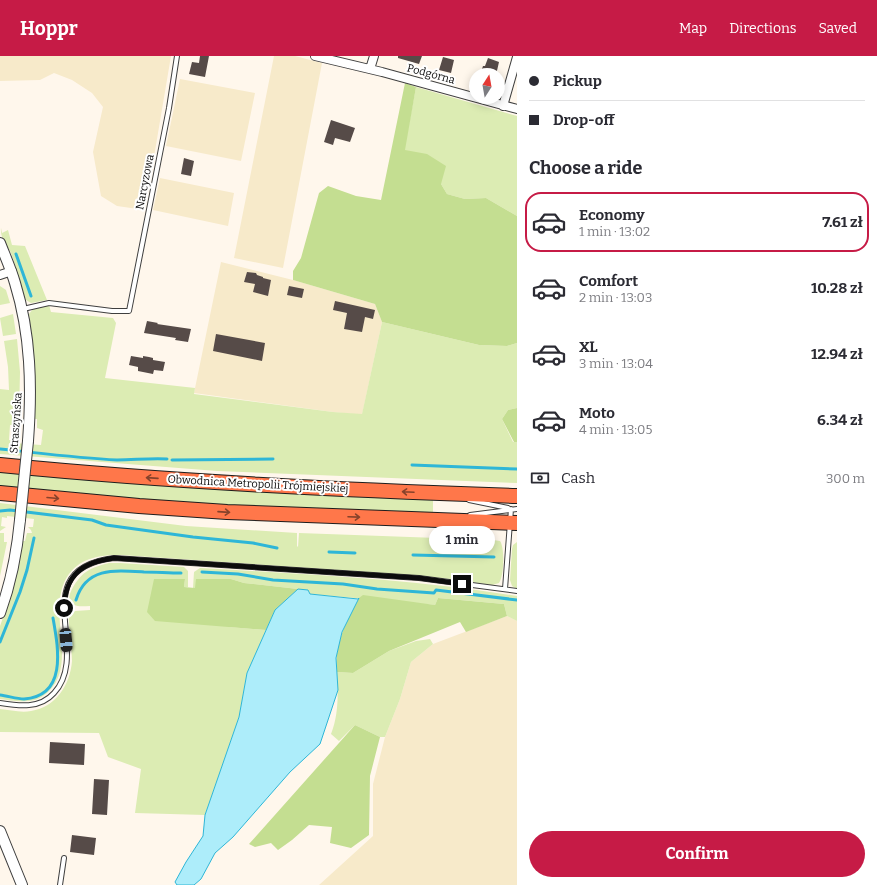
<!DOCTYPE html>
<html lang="en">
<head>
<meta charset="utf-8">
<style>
	body { margin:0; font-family:Bitter,serif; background:#f7f7f7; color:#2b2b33; height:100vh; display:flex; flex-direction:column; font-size:15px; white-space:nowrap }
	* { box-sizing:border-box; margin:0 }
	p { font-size:13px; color:#7c7c81 }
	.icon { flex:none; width:22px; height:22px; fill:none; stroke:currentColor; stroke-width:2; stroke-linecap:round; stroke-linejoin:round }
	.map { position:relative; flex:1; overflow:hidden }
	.panel { display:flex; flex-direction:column; background:#fff; width:360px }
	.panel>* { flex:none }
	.banner { display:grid; align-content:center; height:88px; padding:0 12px; background:#fff }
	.needle { width:26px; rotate:11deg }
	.tools { position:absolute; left:469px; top:12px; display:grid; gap:8px }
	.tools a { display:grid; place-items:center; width:36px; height:36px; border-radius:50%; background:#fff; box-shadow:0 2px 10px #0003; font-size:20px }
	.end { position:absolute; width:18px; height:18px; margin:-9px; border:5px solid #0c0c0c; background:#fff; box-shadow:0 0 0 2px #fff }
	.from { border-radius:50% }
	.bubble { position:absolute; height:28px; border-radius:14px; background:#fff; box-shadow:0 2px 10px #0003; font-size:13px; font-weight:700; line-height:28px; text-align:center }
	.car { position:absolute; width:12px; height:24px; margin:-12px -6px; border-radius:5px; box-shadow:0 0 3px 1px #0007; background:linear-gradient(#222 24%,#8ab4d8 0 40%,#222 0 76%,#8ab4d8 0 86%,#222 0) }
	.banner b { display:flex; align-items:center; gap:14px; height:38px; font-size:15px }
	.banner b+b { border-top:1px solid #e1e1e2 }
	.banner i { width:10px; height:10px; background:#2b2b33 }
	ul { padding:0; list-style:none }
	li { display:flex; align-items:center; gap:12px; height:60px; margin:0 8px 6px; padding:0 4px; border:2px solid transparent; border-radius:16px }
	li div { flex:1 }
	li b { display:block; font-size:15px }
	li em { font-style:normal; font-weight:700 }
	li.current { border-color:#c61b46 }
	li>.icon { width:36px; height:36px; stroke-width:1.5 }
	h2 { padding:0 12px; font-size:18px; line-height:48px }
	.pay { display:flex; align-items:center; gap:10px; height:44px; padding:0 12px; font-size:15px }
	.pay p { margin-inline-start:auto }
	.cta { display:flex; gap:8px; margin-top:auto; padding:8px 12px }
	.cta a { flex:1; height:46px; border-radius:24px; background:#c61b46; color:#fff; font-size:16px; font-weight:700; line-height:46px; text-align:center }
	header { display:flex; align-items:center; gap:24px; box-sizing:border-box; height:56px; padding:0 20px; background:#c61b46; color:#fff }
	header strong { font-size:19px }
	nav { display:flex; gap:22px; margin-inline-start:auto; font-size:14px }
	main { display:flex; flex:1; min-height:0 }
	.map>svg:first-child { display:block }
	.farmland { fill:#f7eaca }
	.green { fill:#dcecb3 }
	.forest { fill:#c4de91 }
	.water { fill:#adedfa; stroke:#2eb6d7 }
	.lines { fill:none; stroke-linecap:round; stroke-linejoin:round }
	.stream { stroke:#2eb6d7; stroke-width:3 }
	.building { fill:#564b48 }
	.service-casing { stroke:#3f3f3f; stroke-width:6 }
	.minor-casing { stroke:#3f3f3f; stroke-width:10 }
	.tertiary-casing { stroke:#3f3f3f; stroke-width:12 }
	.motorway-casing { stroke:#1d1d1d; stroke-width:16 }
	.service { stroke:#fff; stroke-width:4 }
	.minor { stroke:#fff; stroke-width:8 }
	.tertiary { stroke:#fff; stroke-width:10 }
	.motorway { stroke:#ff774a; stroke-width:14 }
	.tertiary-bridge-casing { stroke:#3f3f3f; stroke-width:12; stroke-linecap:butt }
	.tertiary-bridge { stroke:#fff; stroke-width:10 }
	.oneway { stroke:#86422b }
	.route { stroke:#0c0c0c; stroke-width:5 }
	.labels { text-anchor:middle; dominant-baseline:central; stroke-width:4; stroke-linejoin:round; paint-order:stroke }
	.street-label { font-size:11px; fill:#0c0c0c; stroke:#fff }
</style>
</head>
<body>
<header>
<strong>Hoppr</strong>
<nav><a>Map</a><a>Directions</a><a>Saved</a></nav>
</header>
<main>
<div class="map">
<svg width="517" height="829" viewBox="0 0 517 829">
	<rect width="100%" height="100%" fill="#fff7ec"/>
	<path class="farmland" d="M0 0H171L145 154 117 150 101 140 93 96 103 51 92 37 72 24 54 17 40 24 0 25Z
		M274 0H295L322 7 283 212 234 202Z
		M180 23 255 37 241 105 166 90Z
		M160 122 234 137 228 170 153 154Z
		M221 206 293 224 375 248 382 266 362 359 333 356 194 337Z
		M507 560 517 565V829H319L373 780V728L385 681 400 643 411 606 433 588Z"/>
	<path class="green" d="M416 31 517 60V160L486 142 465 143 447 138 441 128 404 94Z
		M1 172 2 177 8 174 12 189 25 190 47 244 31 247 26 244C19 229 17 211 10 195 6 187 0 182 1 172Z
		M0 230 6 234 10 247 0 249Z
		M49 249 51 256 113 262 116 267 105 322 195 332 194 338 333 356 362 358 382 266 479 289 507 290 517 287V352L508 354 502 363 513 386H517V427L217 415 0 398V333L9 334 8 311 4 285 17 283 20 316 19 360H17L15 369H10L9 384 14 385V387L41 389 43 374 37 372V363H35V308L29 258 33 253Z
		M13 258 16 278 3 280 0 262Z
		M0 416C144 431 289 437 433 442V459L329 455 168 446 0 432Z
		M0 447 186 470 297 477V490L298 491 299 477 493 484 500 485C505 492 504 520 499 527L492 529 450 523 381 517 121 499C101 499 82 501 69 518 44 553 79 606 49 635 43 641 36 645 27 645 18 646 9 644 0 643V570L9 545 23 485H25L27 477H32L31 474 28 471H33L34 463 7 460V462L2 461 1 470 6 471 0 475Z
		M0 477H4V486H7L0 520Z
		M517 486V533L512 530 510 524 512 493 513 489Z
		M109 507H120L184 511 188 515V531H184L185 523H154L229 571 266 574 247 617 239 661 205 759 135 757 141 713 108 701 99 677 0 676V653C10 654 21 657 31 655 56 651 70 629 72 605 72 590 68 574 69 559L75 555 90 554V550C85 550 79 551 74 549 61 544 79 520 86 516 93 511 101 509 109 507Z
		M200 512C306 518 412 523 517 540V565L507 560 504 548 438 542 435 549 309 538 307 534 244 527 231 523H196V532H193L194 516Z
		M430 583 433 588 411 606 400 643 385 681H380L355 669 339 685 331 678C339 658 338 637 337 616L353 617 389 595 416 585Z"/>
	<path class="forest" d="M405 27 416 31 405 94 427 98 446 110 441 128 447 138 465 143 486 142 517 160V287L507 290 479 289 382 266 375 248 293 224V215L301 202 319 137 328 130 356 140 381 144Z
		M517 352V386H514L502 363 508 354Z
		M154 523H185L184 531 195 532 196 523H231L244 527 298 533 275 554 266 574 155 565 147 556Z
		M363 539 435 549 438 542 504 548 507 560 466 576 460 566 389 595 353 617 337 616C334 587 346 567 359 542Z
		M355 669 380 681 370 720 369 779 351 792 330 787 332 771 309 769 292 784 278 794 271 787 255 791 249 788Z"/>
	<path class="water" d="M298 533 308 534 310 538 358 543 359 542 342 576 336 602 338 634 320 688 290 716 233 781 215 797 201 823 194 829H177L175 826 186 806 203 780 205 759 239 661 247 617 275 554Z"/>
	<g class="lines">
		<path class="stream" d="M16 198 31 240
			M0 393C39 397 78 402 117 404 134 404 150 402 167 403
			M172 404 273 403
			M412 409 517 413
			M0 455 10 454 92 464 106 469 193 481 253 487 277 492
			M329 496 355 497
			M413 499 494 501
			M202 516 238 518 273 524 343 528 377 533 434 537 436 534 517 544
			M76 544C86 511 115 514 144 516 156 516 169 517 181 517
			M0 586 20 536 27 514 34 482
			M0 639C8 640 17 643 24 643 68 640 58 591 53 562"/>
	</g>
	<path class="building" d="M200 0H209L205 21 189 18 192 6 199 7Z
		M398 0H422L419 8 398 2Z
		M443 1 454 4 451 17 439 14Z
		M488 2 499 6 496 19H480L483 10H485Z
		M331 64 355 72 350 86 335 82 333 89 324 86Z
		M184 102 194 105 191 120 181 118Z
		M247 216 256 217 257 219 263 221V222L271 224 268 240 253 236 255 228 244 226Z
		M289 230 304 233 302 242 287 239Z
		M335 245 375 254 373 263 365 261 362 276 344 273 347 257 333 254Z
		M147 265 158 267 157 268 191 273 188 286 175 284 176 282 144 277Z
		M216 278 265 287 262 305 213 295Z
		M131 300 143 302V300L149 301 153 302V304L165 306 163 315 154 314 153 318 138 315V311L129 309Z
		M50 686 85 688 84 709 49 707Z
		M94 723 109 724 107 759 92 758Z
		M72 779 96 782 94 799 70 796Z"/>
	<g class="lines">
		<defs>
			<path id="service" d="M23 253 49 247 112 255H129L169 52 177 0
				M469 444 508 452
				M470 459 517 453
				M505 533 511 453
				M0 647C19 650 40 653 54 637 93 595 23 513 114 502L419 522 517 535
				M60 829 64 802"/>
			<path id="minor" d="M315 0 382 16 517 53
				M370 13 374 0
				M503 50 517 1
				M0 219 12 215"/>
			<path id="tertiary" d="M0 187C5 200 11 213 15 227 31 279 32 331 28 385
				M0 557C11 527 17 496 20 464
				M0 775 22 829"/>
			<path id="motorway" d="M0 409C172 426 344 434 517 440
				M0 437 139 450 227 456 517 467"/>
		</defs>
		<use href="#service" class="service-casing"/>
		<use href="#minor" class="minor-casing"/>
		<use href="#tertiary" class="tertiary-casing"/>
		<use href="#motorway" class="motorway-casing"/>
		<use href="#service" class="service"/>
		<use href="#minor" class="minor"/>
		<use href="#tertiary" class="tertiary"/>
		<use href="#motorway" class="motorway"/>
		<defs>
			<path id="tertiary-bridge" d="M20 464 28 385"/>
		</defs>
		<use href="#tertiary-bridge" class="tertiary-bridge-casing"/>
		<use href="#tertiary-bridge" class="tertiary-bridge"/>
	</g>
	<defs><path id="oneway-shaft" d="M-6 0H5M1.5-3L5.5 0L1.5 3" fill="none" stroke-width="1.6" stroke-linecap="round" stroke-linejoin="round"/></defs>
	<g class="oneway">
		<use href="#oneway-shaft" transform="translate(152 422) rotate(-176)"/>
		<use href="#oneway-shaft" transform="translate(408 436) rotate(-177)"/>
		<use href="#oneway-shaft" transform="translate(53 442) rotate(5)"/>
		<use href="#oneway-shaft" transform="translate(224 456) rotate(4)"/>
		<use href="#oneway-shaft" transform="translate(354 461) rotate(2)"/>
	</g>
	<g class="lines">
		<path class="route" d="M64 552C65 518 83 506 114 502L419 522 462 528"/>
	</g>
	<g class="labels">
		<g class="street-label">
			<text transform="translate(431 18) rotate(15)">Podgórna</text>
			<text transform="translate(145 126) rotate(-79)">Narcyzowa</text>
			<text transform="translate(16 367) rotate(-86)">Straszyńska</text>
			<text transform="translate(258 428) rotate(3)">Obwodnica Metropolii Trójmiejskiej</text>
		</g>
	</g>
</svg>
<div class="tools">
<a><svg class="needle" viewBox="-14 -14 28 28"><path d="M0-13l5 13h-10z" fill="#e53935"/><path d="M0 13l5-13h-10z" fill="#7c7c81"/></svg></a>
</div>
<i class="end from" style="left:64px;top:552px"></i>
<i class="end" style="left:462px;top:528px"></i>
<div class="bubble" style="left:429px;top:470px;width:66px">1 min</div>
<i class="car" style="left:66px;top:584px;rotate:175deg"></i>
</div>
<section class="panel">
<div class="banner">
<b><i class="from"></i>Pickup</b>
<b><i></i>Drop-off</b>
</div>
<h2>Choose a ride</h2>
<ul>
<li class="current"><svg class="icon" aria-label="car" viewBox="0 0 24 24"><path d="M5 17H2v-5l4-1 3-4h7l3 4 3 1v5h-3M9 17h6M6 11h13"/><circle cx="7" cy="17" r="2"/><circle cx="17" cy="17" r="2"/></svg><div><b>Economy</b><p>1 min · 13:02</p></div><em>7.61 zł</em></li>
<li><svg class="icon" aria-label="car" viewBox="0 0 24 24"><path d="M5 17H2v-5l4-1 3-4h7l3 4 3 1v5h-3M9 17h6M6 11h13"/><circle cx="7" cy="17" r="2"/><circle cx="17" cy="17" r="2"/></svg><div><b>Comfort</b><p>2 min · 13:03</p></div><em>10.28 zł</em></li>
<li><svg class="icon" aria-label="car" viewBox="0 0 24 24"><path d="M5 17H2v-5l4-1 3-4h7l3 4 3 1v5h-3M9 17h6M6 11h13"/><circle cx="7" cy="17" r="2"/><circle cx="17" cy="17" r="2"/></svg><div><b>XL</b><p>3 min · 13:04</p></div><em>12.94 zł</em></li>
<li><svg class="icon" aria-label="car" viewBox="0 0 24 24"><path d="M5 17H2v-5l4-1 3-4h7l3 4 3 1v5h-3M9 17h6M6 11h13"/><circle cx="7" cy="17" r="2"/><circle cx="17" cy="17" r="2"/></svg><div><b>Moto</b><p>4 min · 13:05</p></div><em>6.34 zł</em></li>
</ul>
<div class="pay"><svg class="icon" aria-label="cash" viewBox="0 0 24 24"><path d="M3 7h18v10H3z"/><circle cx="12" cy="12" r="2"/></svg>Cash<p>300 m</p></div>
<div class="cta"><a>Confirm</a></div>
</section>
</main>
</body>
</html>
